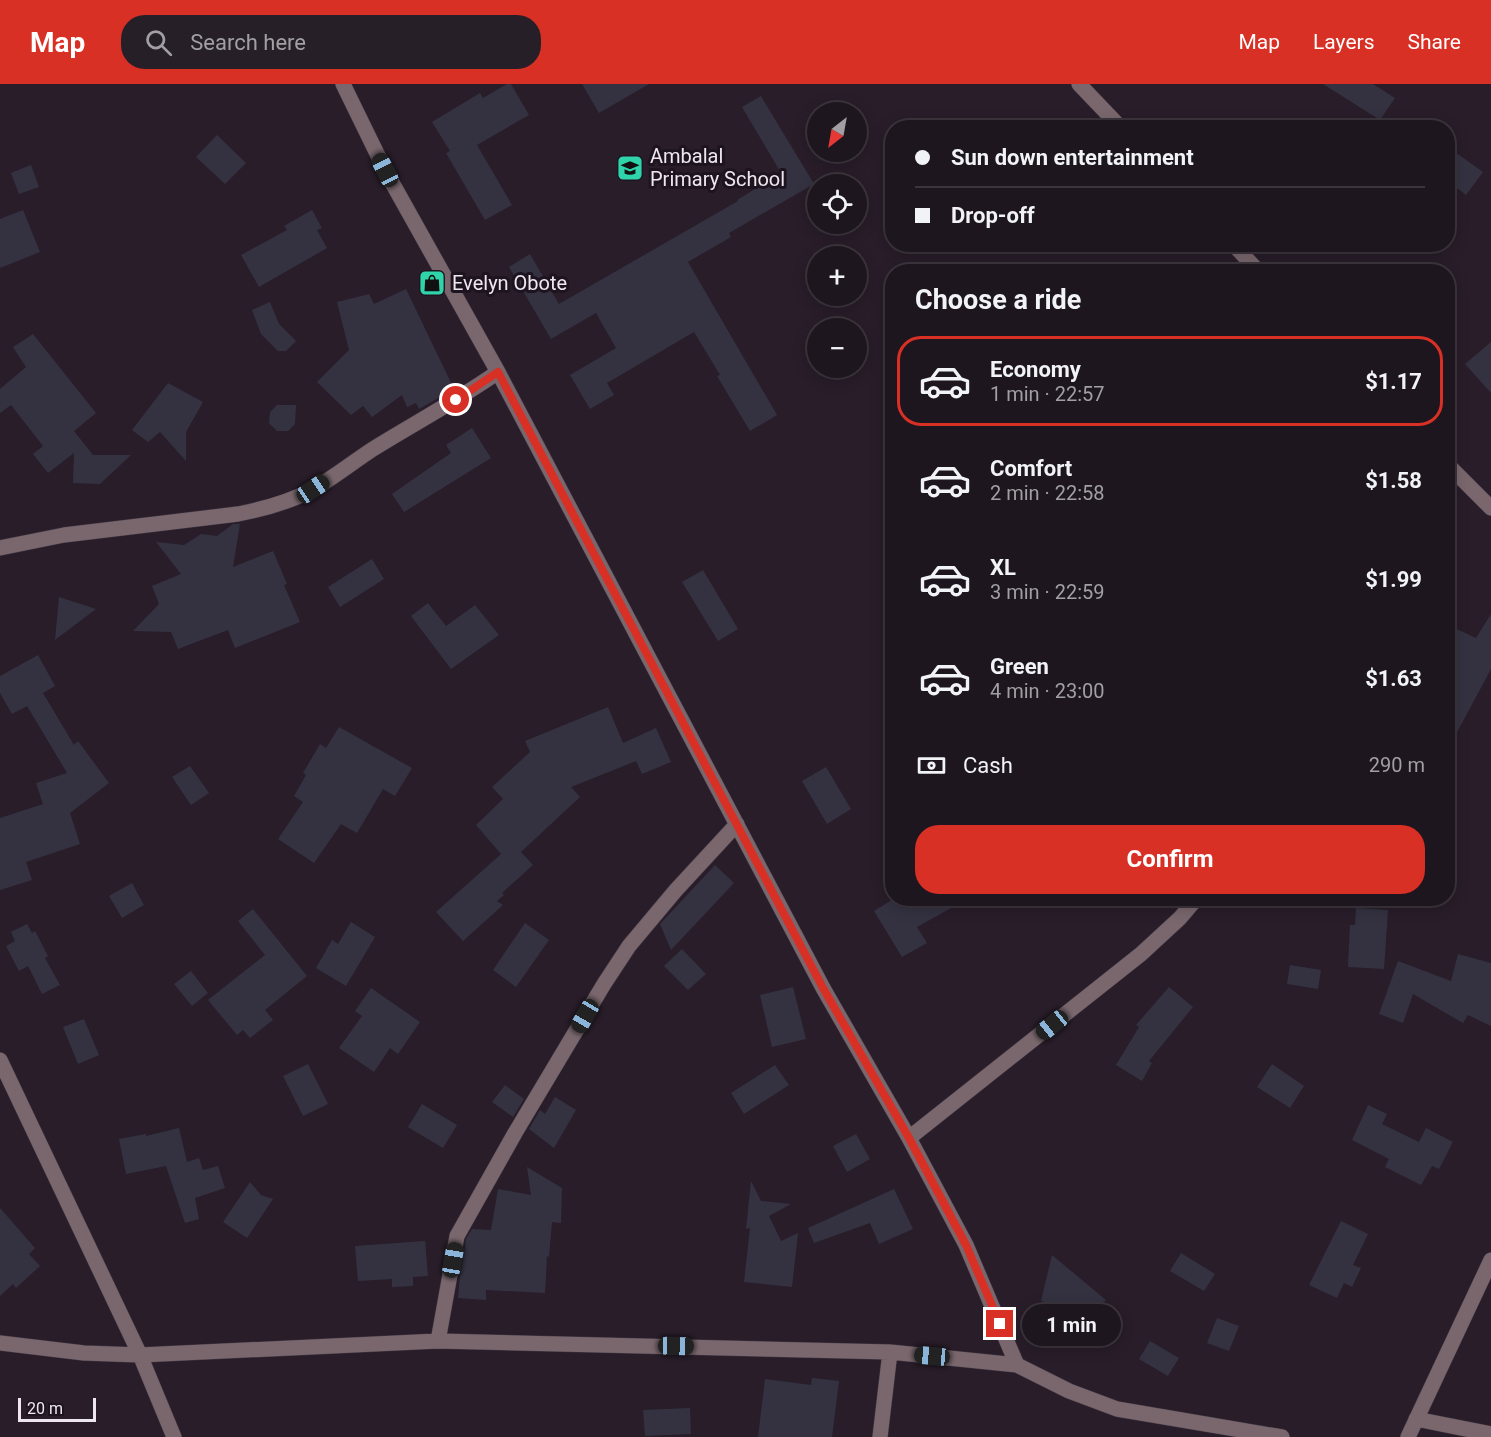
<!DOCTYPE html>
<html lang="en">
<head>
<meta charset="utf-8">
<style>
	body { margin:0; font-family:Roboto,sans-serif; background:#261f28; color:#f1f3f6; height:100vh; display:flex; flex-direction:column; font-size:22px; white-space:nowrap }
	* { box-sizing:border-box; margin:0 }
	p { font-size:20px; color:#a19fa4 }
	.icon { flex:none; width:33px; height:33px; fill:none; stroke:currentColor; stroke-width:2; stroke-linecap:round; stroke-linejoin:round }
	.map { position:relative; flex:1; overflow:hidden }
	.side { position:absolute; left:885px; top:180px; width:570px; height:642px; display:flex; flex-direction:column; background:#1e161f; border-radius:24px; box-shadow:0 3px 15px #0003,0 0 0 2px #3c353d }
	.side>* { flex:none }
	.top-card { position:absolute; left:885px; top:36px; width:570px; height:132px; border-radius:24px; box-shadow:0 3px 15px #0003,0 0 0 2px #3c353d; display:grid; align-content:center; height:132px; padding:0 30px; background:#1e161f }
	.needle { width:39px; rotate:211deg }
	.tools { position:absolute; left:807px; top:18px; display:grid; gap:12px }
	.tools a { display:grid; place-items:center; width:60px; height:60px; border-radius:50%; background:#1e161f; box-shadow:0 3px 15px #0003,0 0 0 2px #3c353d; font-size:30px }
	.scale { position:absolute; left:18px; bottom:15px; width:78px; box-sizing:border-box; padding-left:6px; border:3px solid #eee7ef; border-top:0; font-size:16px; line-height:21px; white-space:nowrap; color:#eee7ef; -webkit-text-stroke:4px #1e141f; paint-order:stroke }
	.end { position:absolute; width:27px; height:27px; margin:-14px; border:8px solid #d93025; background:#fff; box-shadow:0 0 0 3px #fff }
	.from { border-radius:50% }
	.bubble { position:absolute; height:42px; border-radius:21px; background:#1e161f; box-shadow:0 3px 15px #0003,0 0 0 2px #3c353d; font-size:20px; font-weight:700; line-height:42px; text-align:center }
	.car { position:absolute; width:18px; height:36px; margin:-18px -9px; border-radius:8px; box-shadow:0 0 4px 2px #0007; background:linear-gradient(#222 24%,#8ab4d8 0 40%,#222 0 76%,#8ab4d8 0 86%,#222 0) }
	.top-card b { display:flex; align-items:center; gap:21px; height:57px; font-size:22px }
	.top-card b+b { border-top:2px solid #3c353d }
	.top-card i { width:15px; height:15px; background:#f1f3f6 }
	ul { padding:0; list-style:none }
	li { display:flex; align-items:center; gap:18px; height:90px; margin:0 12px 9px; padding:0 18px; border:3px solid transparent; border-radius:24px }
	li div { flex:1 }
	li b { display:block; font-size:22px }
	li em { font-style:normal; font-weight:700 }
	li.active { border-color:#d93025 }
	li>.icon { width:54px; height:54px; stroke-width:1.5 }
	h2 { padding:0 30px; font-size:27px; line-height:72px }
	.pay { display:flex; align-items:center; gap:15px; height:66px; padding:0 30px; font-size:22px }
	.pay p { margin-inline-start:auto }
	.cta { display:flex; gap:12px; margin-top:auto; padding:12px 30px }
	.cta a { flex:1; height:69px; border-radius:24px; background:#d93025; color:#fff; font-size:24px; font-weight:700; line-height:69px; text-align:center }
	header { display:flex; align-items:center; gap:36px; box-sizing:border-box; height:84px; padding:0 30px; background:#d93025; color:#fff }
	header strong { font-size:28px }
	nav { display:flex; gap:33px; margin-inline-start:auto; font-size:21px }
	.search { width:420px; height:54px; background:#261f28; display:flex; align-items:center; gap:15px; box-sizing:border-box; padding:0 21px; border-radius:24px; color:#a19fa4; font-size:22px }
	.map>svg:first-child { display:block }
	.building { fill:#343241 }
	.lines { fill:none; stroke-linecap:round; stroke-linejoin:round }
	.minor-casing { stroke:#443945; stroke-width:16 }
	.minor { stroke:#79676d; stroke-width:15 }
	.route { stroke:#d93025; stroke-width:8 }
	.labels { text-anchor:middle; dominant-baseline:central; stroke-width:6; stroke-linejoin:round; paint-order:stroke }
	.poi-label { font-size:20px; fill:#eee7ef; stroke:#1e141f; text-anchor:start }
</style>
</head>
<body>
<header>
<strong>Map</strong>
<div class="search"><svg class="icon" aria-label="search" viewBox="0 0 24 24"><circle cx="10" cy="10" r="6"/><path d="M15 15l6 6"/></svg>Search here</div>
<nav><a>Map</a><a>Layers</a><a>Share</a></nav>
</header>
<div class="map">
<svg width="1491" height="1353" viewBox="0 0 1491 1353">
	<rect width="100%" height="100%" fill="#281d29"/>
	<path class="building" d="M507 0H511L529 31 477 61 512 121 485 136 446 69 450 67 432 38 480 9 483 14Z
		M582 0H649L599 29Z
		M1323 0H1373L1395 14 1380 36Z
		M761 12 814 100 729 149 731 153 688 178 777 331 750 347 717 292 720 291 694 248 607 299 614 311 590 325 570 291 616 264 596 229 551 255 509 183 530 170 559 220 738 117 737 116 781 89 742 23Z
		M217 51 246 79 225 100 196 73Z
		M1448 63 1483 88 1466 111 1448 97Z
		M31 81 39 103 19 110 11 89Z
		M23 126 40 168 0 184V135Z
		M312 126 322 144 317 146 327 164 259 203 241 171 287 146 284 142Z
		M406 205 454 305 419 325 416 319 407 323 402 311 372 333 363 322 351 331 317 298 349 266 337 218 369 210 374 220Z
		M270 218 279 240 296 257 286 267H278L261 250 252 226Z
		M33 250 96 329 74 347 93 371H131L100 400 73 399 74 369 48 389 33 370 43 362 11 321 0 329V305L26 283 13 263Z
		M1491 258V309L1465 280Z
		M168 299 203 318 186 348V377L160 348 148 358 132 346Z
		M277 321H296L295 340 288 347H277L269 339 270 328Z
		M472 344 491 374 404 428 392 410 451 369 446 361Z
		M233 440H240L233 483 273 467 287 500 284 501 300 538 235 564 228 546 178 565 171 548 133 547 159 520 152 502 181 490 156 458 184 461 201 450 217 452Z
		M372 475 384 495 340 523 328 503Z
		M703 486 738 545 718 557 682 498Z
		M59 513 96 525 55 556Z
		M428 519 446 542 475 521 499 551 451 585 411 532Z
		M1491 530V585L1448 665V541L1476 554Z
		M38 571 55 602 43 609 74 661 78 657 109 699 70 729 80 760 26 778 32 796 0 806V734L43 720 36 699 67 689 27 622 12 630 0 609V592Z
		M608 623 623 659 656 644 671 678 642 690 636 677 571 703 580 713 521 768 533 781 502 809 504 811 497 817 503 821 463 857 436 828 501 770 476 741 503 715 492 703 530 668 525 657Z
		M339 643 412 684 395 712 383 705 357 749 341 740 314 779 278 755 303 718 294 712 306 691 303 689 320 660 326 664Z
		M190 682 209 709 191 721 172 693Z
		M826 683 851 725 827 740 802 697Z
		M715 781 734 799 671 866 660 840Z
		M132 799 144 821 122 834 109 812Z
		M895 814H969L917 843 927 859 902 873 874 827Z
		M1356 824 1388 826 1384 885 1348 883 1350 841H1355Z
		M253 825 307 892 265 926 273 936 250 954 243 946 237 951 208 916 265 871 238 837Z
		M351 838 375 853 346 902 316 884 332 856 338 860Z
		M525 839 549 856 516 903 493 886Z
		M27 840 32 849 35 847 48 872 45 874 60 901 42 910 28 882 19 887 6 862 15 857 11 848Z
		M682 865 706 890 688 906 664 882Z
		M1458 870 1491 879V942L1468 931 1463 939 1413 910 1403 939 1379 930 1398 877 1451 897Z
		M1290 881 1321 886 1318 905 1287 900Z
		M191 887 208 909 192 922 174 900Z
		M793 903 806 955 772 963 760 911Z
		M1169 903 1193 923 1149 977 1152 979 1142 997 1116 981 1139 943 1136 941Z
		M371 904 420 938 398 970 390 964 374 988 339 964 362 932 355 927Z
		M84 935 99 971 78 980 63 943Z
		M308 980 328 1020 303 1032 283 992Z
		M1272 980 1304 1002 1290 1024 1257 1003Z
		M775 981 789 1001 744 1030 731 1009Z
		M505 1001 524 1015 513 1033 492 1018Z
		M555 1013 576 1026 554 1064 529 1045 540 1026 545 1030Z
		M422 1020 457 1041 443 1064 408 1043Z
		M1368 1021 1387 1030 1382 1040 1419 1058 1426 1044 1453 1058 1439 1085 1432 1082 1421 1101 1385 1083 1389 1075 1352 1056Z
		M179 1044 187 1078 199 1074 203 1086 218 1082 225 1104 195 1114 199 1135 185 1139 166 1082 126 1090 119 1055 146 1050V1052Z
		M856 1050 870 1075 847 1088 833 1062Z
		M527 1083 562 1104 561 1139 552 1138 549 1173 547 1172 545 1209 486 1206V1216L458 1214 460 1192 466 1155 472 1145 491 1146 498 1105 531 1111Z
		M751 1097 761 1117 791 1120 769 1132 781 1157 798 1149 792 1203 744 1198 750 1144 746 1145Z
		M250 1098 261 1111 273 1115 247 1154 223 1138Z
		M894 1105 913 1145 879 1160 870 1139 814 1159 808 1144Z
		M0 1124 35 1164 29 1170 40 1182 16 1204 13 1200 0 1212Z
		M1341 1137 1368 1150 1353 1181 1361 1184 1352 1203 1344 1199 1337 1214 1309 1201Z
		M425 1157 428 1192 413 1193V1202L392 1203V1195L358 1197 355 1162Z
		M1181 1169 1215 1190 1204 1207 1170 1187Z
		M1052 1171 1106 1216 1093 1232 1080 1220 1079 1227 1041 1217Z
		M1217 1234 1239 1242 1229 1267 1207 1259Z
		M1150 1257 1179 1274 1168 1292 1139 1275Z
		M812 1294 839 1297 832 1353H758L765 1295 811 1301Z
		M690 1324 691 1350 645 1352 643 1326Z"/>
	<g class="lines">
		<defs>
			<path id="minor" d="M343 0 385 86 498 288 823 904 909 1054 966 1161 1017 1281 1069 1307 1117 1325 1282 1353
				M1079 0 1121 44
				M1233 160 1259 188
				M1448 381 1491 424
				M0 464 64 451 238 430C264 425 289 418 312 406 333 394 353 378 373 365 415 339 458 316 498 288
				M0 976 140 1271 174 1353
				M909 1054 1141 870 1180 834 1197 814
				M438 1257 457 1152 515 1049 604 900 629 862 676 806 737 740
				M0 1259 84 1269 140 1271 438 1257 890 1268 1017 1281
				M1416 1335 1491 1350
				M880 1353 890 1268
				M1408 1353 1491 1176"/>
		</defs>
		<use href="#minor" class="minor-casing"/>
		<use href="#minor" class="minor"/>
	</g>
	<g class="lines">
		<path class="route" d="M456 316 498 288 823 904 909 1054 966 1161 1000 1240"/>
	</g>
	<defs>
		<symbol id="school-square" viewBox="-11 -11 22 22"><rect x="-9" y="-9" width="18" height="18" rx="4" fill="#30d4aa" stroke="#1e141f"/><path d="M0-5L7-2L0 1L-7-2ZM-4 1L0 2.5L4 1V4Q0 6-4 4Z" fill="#111"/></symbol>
		<symbol id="shop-square" viewBox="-11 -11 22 22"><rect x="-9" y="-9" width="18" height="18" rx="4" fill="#30d4aa" stroke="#1e141f"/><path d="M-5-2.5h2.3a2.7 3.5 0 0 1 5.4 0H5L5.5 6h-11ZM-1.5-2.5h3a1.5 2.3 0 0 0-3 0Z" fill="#111"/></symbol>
	</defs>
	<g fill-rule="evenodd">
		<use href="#school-square" x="615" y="69" width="30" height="30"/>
		<use href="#shop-square" x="417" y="184" width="30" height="30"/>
	</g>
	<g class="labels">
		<g class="poi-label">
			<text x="650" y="72">Ambalal<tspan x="650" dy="23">Primary School</tspan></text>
			<text x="452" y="199">Evelyn Obote</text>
		</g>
	</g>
</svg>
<div class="tools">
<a><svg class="needle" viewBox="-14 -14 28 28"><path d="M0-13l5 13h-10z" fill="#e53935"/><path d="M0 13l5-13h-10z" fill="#a19fa4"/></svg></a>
<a><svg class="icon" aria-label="locate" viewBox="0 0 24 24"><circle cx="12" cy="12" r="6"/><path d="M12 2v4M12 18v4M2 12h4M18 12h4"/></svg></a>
<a>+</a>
<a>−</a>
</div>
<div class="scale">20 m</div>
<i class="end from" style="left:456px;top:316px"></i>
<i class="end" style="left:1000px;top:1240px"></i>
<div class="bubble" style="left:1022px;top:1220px;width:99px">1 min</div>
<i class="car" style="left:385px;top:86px;rotate:333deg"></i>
<i class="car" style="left:313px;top:405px;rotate:56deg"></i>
<i class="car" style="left:585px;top:932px;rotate:210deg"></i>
<i class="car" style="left:1052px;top:941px;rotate:231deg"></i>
<i class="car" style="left:453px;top:1176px;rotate:10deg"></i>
<i class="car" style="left:676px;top:1262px;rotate:91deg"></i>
<i class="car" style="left:932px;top:1272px;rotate:275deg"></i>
<div class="top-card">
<b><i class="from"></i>Sun down entertainment</b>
<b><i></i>Drop-off</b>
</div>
<section class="side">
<h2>Choose a ride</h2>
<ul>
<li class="active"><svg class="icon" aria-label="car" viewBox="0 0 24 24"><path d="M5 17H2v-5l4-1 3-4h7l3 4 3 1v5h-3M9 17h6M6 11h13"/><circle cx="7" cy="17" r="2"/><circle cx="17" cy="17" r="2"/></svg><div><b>Economy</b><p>1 min · 22:57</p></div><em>$1.17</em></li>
<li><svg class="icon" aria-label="car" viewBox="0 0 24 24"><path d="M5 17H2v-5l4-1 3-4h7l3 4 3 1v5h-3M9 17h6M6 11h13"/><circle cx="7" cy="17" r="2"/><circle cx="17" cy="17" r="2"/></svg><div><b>Comfort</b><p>2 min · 22:58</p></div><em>$1.58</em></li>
<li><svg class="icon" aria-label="car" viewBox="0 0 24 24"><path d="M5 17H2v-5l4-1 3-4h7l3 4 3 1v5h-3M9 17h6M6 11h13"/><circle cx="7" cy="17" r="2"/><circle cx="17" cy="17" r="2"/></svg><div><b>XL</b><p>3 min · 22:59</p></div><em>$1.99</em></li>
<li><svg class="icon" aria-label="car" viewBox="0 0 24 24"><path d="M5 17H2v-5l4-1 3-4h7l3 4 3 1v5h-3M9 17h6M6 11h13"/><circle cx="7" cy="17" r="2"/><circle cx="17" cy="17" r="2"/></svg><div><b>Green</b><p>4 min · 23:00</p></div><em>$1.63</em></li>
</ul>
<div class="pay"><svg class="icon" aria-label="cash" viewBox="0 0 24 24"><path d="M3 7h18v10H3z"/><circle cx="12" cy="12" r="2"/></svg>Cash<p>290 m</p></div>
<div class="cta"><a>Confirm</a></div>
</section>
</div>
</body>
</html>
